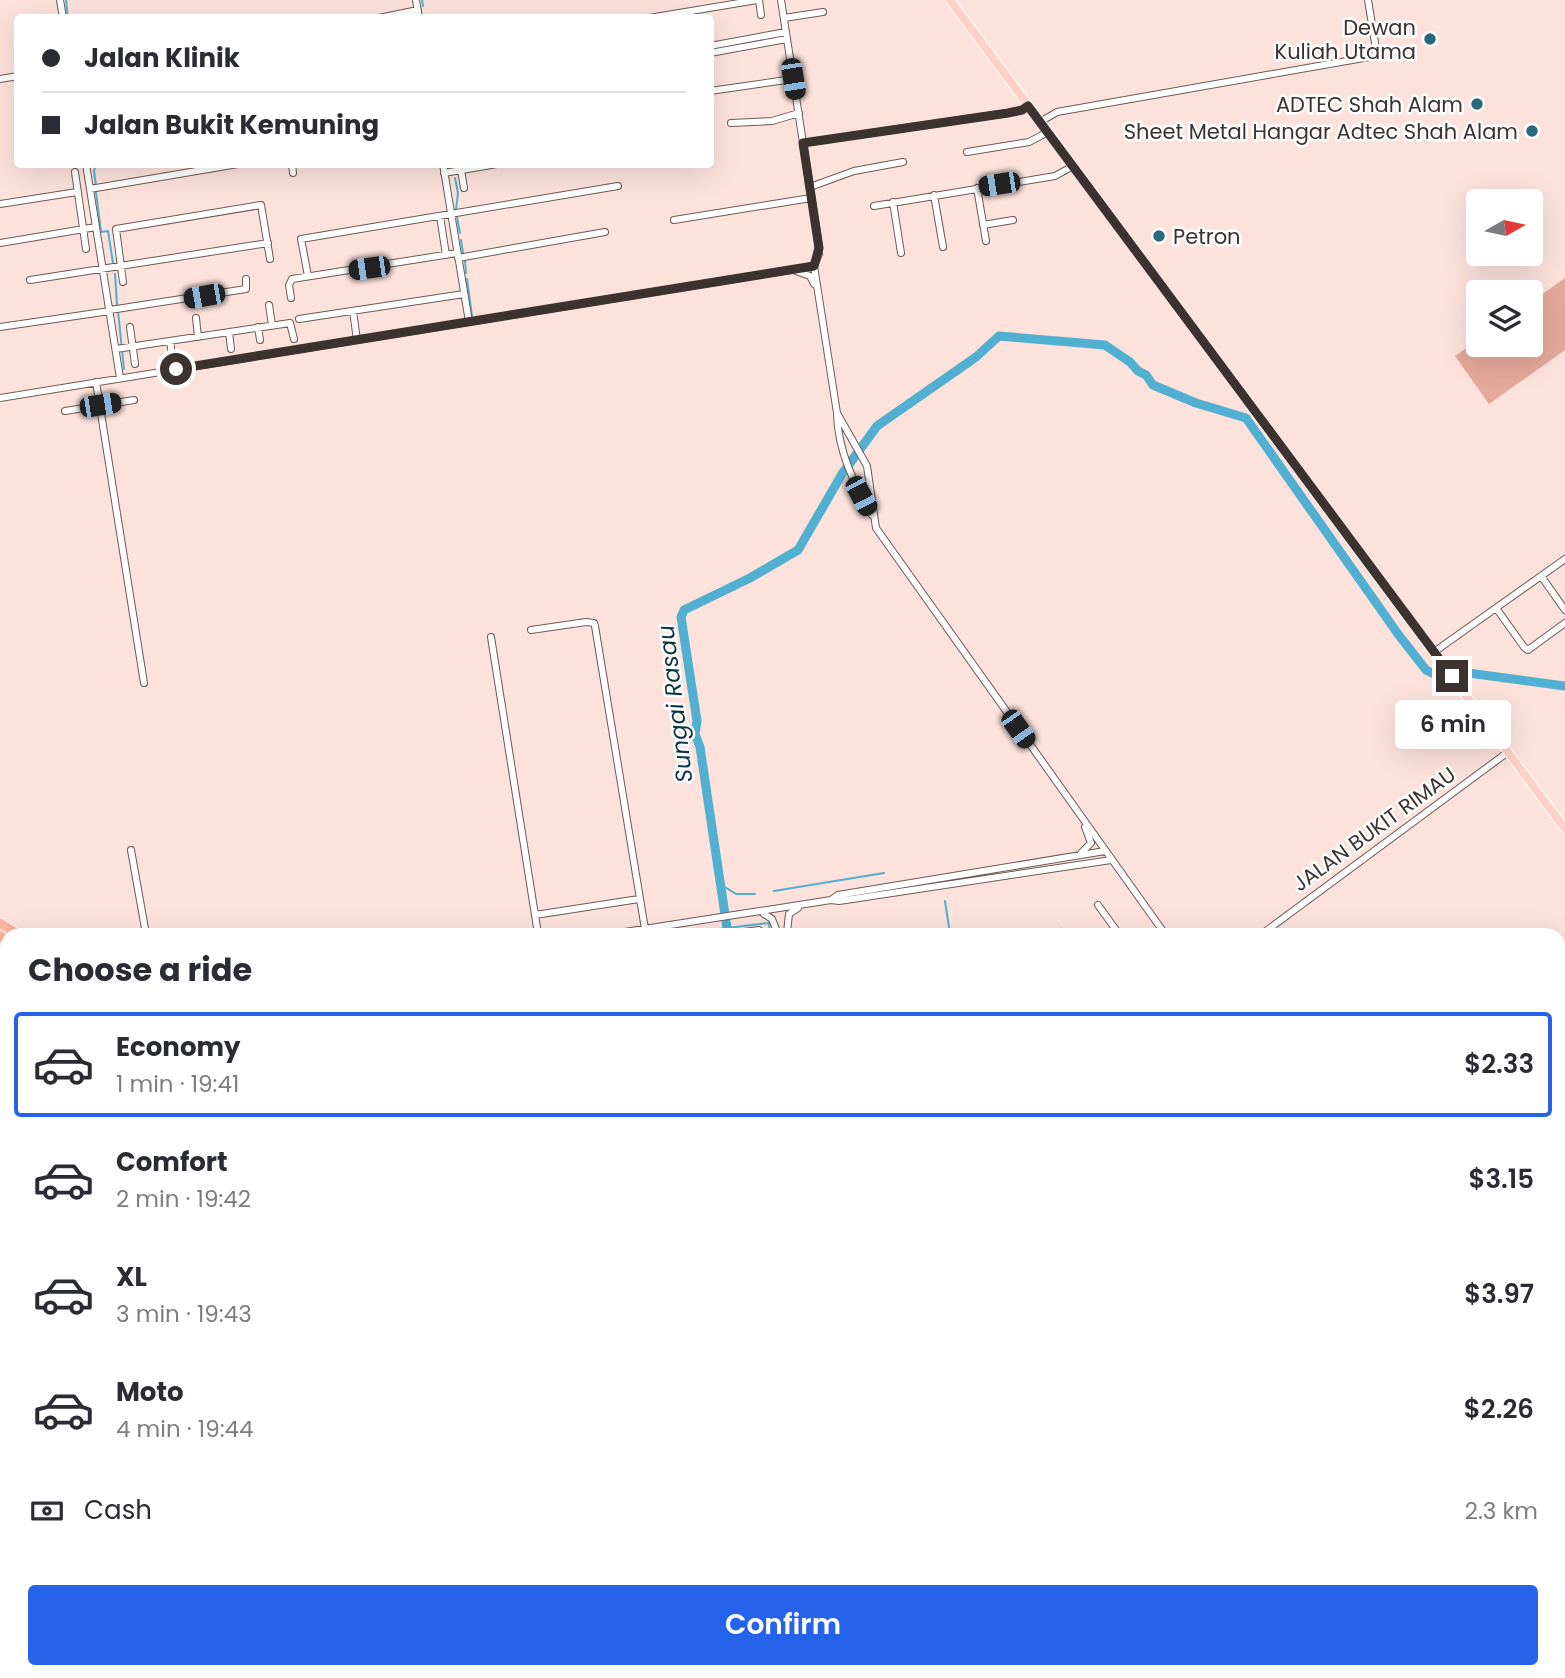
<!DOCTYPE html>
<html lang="en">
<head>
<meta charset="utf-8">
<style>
	body { margin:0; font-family:Poppins,sans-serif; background:#f7f7f7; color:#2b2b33; height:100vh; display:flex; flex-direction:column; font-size:26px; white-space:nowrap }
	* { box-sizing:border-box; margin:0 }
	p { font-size:23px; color:#7c7c81 }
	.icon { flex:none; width:38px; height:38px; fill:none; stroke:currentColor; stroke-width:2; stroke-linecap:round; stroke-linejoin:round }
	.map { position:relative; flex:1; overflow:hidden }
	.panel { position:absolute; left:0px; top:928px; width:1566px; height:751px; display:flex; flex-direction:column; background:#fff; border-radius:21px 21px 0 0; box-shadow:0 7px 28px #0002 }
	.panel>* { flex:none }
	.guide { position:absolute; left:14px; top:14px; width:700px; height:154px; border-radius:7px; box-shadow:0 7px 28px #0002; display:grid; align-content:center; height:154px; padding:0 28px; background:#fff }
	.needle { width:46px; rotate:81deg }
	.buttons { position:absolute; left:1466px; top:189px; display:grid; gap:14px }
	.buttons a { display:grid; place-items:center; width:77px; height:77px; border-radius:7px; background:#fff; box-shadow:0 7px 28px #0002; font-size:35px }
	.end { position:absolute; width:32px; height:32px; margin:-16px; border:9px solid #3c3230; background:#fff; box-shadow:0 0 0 4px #fff }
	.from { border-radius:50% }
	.bubble { position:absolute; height:49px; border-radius:7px; background:#fff; box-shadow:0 7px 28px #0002; font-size:23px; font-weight:600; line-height:49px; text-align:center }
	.car { position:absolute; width:21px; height:42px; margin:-21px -10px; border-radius:9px; box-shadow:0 0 5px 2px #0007; background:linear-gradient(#222 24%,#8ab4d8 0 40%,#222 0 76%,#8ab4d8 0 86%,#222 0) }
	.guide b { display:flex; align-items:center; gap:24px; height:66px; font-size:26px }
	.guide b+b { border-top:2px solid #e1e1e2 }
	.guide i { width:18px; height:18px; background:#2b2b33 }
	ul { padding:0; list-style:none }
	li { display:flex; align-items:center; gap:21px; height:105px; margin:0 14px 10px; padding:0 14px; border:4px solid transparent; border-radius:7px }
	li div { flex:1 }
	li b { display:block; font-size:26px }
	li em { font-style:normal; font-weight:600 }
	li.active { border-color:#2563eb }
	li>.icon { width:63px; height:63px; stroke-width:1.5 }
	h2 { padding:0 28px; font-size:32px; line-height:84px }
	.pay { display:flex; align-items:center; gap:18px; height:77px; padding:0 28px; font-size:26px }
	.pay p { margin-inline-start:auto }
	.button { display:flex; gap:14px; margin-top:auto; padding:14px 28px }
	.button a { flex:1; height:80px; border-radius:7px; background:#2563eb; color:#fff; font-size:28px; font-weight:600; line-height:80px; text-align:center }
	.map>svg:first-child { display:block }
	.green { fill:#e4a99a }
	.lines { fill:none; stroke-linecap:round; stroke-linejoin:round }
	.stream { stroke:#51afd1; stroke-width:2 }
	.river { stroke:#51afd1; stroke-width:9 }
	.minor-casing { stroke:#6e5954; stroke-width:8 }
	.major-casing { stroke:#fff; stroke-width:10 }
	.highway-casing { stroke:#fff; stroke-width:10 }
	.minor { stroke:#fff; stroke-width:6 }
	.major { stroke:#fed1c6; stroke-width:8 }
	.highway { stroke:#fdb3a0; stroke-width:9 }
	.route { stroke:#3c3230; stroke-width:9 }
	.poi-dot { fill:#2a687e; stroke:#fff; stroke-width:2.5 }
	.labels { text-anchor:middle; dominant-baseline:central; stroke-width:5; stroke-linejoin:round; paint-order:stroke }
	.poi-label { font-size:21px; fill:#3c3230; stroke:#fff; text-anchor:end }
	.street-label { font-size:21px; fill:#3c3230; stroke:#fff }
	.water-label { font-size:23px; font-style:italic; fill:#093544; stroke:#fff }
</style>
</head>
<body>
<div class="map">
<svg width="1565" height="1678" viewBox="0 0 1565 1678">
	<rect width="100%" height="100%" fill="#fce2db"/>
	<path class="green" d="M1565 278V350L1489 404 1455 356 1479 339V345H1531V302Z
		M196 1671H306L307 1678H201Z"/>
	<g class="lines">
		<path class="stream" d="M66 0 68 18
			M422 0 423 6
			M453 164V167
			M455 178 458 193 456 209
			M96 186 94 171 96 164
			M96 192 101 232 108 231 113 263
			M457 217 460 233
			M461 240 463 253
			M465 260 466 273
			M115 274 117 305
			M467 279 472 316
			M118 311 124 369
			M720 884 736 894H755
			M774 891 884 873
			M945 901 950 934
			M678 934 769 923 770 934
			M1158 1671 1168 1678"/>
		<path class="river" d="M1450 663 1461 672 1565 686
			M727 928 700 747 695 734 697 721 681 617 684 610 750 578 798 550 842 474 877 426 976 357 999 336 1105 345 1130 362 1138 371 1146 375 1153 385 1196 403 1246 418 1398 634 1426 670 1434 674 1438 671"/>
		<defs>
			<path id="minor" d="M60 0 63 18
				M416 0 419 18
				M759 0 761 15
				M781 0 818 240 819 254 814 266
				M379 18 418 10
				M649 18 757 0
				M784 18 823 12
				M710 46 786 32
				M710 53 787 39
				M0 79 18 76
				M710 91 793 79
				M1040 122 1057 112 1375 56 1376 49 1368 0
				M731 123 772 121 799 113
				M803 143 1008 113 1022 110 1028 106
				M967 152 1029 142 1048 132
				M86 164 120 378
				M292 164 293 173
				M443 164 469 322
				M460 164 464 188
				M75 172 86 249
				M444 173 497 164
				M810 187 854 171 903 162
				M977 188 986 241
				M90 189 238 164
				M934 195 943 247
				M893 202 901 253
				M0 204 77 192
				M874 206 1055 176 1073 166
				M440 216 446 255
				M674 220 811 198
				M983 225 1013 220
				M0 243 96 227
				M458 258 605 232
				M814 266 837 413 867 466 876 528 1165 934
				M796 271 810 276 814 284
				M308 276 301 239 618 186
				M30 280 268 243
				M123 282 116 229 261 205 270 259
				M291 298 289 285 292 279 457 253
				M269 305 272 325
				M110 310 246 289V279
				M353 311 357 340
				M196 318 198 337
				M299 319 464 294
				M0 327 110 311
				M130 327 135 364
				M258 327 260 340
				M229 332 231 349
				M170 341 172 355
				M116 349 290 323 294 339
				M96 382 144 683
				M0 398 814 266
				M65 411 134 400
				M837 414C838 452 854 483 872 515
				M1541 576 1565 610
				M1496 608 1524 647 1528 650 1565 623
				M531 630 586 622 594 623 595 626 645 929
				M491 637 538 934
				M1434 652 1565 559
				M131 850 146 934
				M1081 853 1091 843 1085 827
				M831 900 838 895 1105 851
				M1098 905 1119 934
				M764 914 772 919 778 934
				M535 915 639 899
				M787 932 789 914 798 908
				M1061 932 1062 934
				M612 934 831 900 839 901 1111 860
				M729 934 759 930 764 934
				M1262 934 1508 752
				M0 1028 7 1026
				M0 1046 7 1045
				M0 1087 7 1086
				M0 1128 7 1127
				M1559 1149 1565 1145
				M0 1170 7 1169
				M0 1271 7 1276
				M0 1320 7 1325
				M1559 1333 1565 1328
				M0 1364 7 1368
				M0 1427 7 1419
				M1559 1438 1565 1434
				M1559 1454 1565 1462
				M1559 1467 1565 1474
				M1559 1528 1565 1535
				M1559 1603 1565 1611
				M1559 1650 1565 1646
				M185 1671 191 1678
				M313 1671 314 1678
				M362 1671 363 1678
				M410 1671 411 1678
				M458 1671 459 1678
				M580 1671 591 1677 629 1671
				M763 1671 765 1678
				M822 1671 824 1678
				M879 1671 880 1678
				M1431 1671 1437 1678
				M1497 1671 1503 1678
				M1558 1671 1563 1678
				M1379 1677 1386 1671
				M141 1678 145 1671
				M173 1678 179 1671
				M621 1678 665 1671
				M1522 1678 1531 1671"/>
			<path id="major" d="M950 0 1565 829
				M0 1514 7 1500
				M0 1551 7 1524
				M567 1671 568 1678
				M576 1671 577 1678
				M0 1677V1678"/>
			<path id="highway" d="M0 923 18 934
				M0 936 7 940
				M1205 1671 1216 1678
				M1228 1671 1239 1678
				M1287 1671 1291 1678
				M1011 1678 1014 1671
				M1118 1678 1125 1671
				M1128 1678 1135 1671"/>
		</defs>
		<use href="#minor" class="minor-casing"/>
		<use href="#major" class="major-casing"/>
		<use href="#highway" class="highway-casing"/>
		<use href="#minor" class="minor"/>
		<use href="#major" class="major"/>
		<use href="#highway" class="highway"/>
	</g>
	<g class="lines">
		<path class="route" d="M176 369 814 266 819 248 803 143 1008 113 1022 110 1028 106 1452 676"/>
	</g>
	<g class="poi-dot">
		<circle cx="1430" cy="39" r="7"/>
		<circle cx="1477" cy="104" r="7"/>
		<circle cx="1532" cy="131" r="7"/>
		<circle cx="1159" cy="236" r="7"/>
	</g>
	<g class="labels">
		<g class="poi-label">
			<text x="1416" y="27">Dewan<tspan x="1416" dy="24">Kuliah Utama</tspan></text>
			<text x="1463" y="104">ADTEC Shah Alam</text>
			<text x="1518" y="131">Sheet Metal Hangar Adtec Shah Alam</text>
			<text x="1173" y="236" text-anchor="start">Petron</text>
		</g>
		<g class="street-label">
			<text transform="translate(1374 829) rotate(-36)">JALAN BUKIT RIMAU</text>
		</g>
		<g class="water-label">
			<text transform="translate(675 704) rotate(-97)">Sungai Rasau</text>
		</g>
	</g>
</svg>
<div class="buttons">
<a><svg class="needle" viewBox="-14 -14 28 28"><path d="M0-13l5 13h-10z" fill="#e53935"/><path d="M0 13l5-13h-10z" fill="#7c7c81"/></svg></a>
<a><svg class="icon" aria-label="layers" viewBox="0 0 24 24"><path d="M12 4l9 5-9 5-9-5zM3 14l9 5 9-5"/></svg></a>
</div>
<i class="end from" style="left:176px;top:369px"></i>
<i class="end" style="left:1452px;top:676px"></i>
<div class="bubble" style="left:1395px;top:700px;width:116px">6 min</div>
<i class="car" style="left:793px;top:79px;rotate:171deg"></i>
<i class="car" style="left:999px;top:184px;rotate:261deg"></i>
<i class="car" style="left:369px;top:268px;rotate:262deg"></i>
<i class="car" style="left:204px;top:296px;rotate:260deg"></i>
<i class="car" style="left:100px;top:405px;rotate:81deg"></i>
<i class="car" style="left:861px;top:496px;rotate:152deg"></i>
<i class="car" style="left:1018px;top:729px;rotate:145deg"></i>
<div class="guide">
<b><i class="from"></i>Jalan Klinik</b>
<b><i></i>Jalan Bukit Kemuning</b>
</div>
<section class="panel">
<h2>Choose a ride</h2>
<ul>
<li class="active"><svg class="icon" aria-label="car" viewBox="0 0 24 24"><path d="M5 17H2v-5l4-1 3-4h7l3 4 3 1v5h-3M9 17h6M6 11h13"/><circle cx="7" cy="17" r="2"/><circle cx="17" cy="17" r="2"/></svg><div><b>Economy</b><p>1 min · 19:41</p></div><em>$2.33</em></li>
<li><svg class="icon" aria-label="car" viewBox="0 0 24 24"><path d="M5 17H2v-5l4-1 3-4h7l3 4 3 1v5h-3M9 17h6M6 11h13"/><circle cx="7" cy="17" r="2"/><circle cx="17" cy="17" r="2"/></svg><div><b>Comfort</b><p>2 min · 19:42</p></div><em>$3.15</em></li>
<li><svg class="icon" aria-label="car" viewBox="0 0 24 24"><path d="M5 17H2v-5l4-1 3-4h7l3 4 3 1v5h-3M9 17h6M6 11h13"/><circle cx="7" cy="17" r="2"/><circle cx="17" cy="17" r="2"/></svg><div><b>XL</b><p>3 min · 19:43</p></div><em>$3.97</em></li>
<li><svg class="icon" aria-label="car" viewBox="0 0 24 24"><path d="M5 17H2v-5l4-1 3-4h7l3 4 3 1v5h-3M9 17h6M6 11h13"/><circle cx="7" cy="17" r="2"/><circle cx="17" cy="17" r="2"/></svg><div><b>Moto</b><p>4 min · 19:44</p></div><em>$2.26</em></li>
</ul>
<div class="pay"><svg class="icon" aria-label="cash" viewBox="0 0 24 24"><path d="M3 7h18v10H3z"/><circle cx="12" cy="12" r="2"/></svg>Cash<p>2.3 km</p></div>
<div class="button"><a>Confirm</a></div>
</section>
</div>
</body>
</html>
